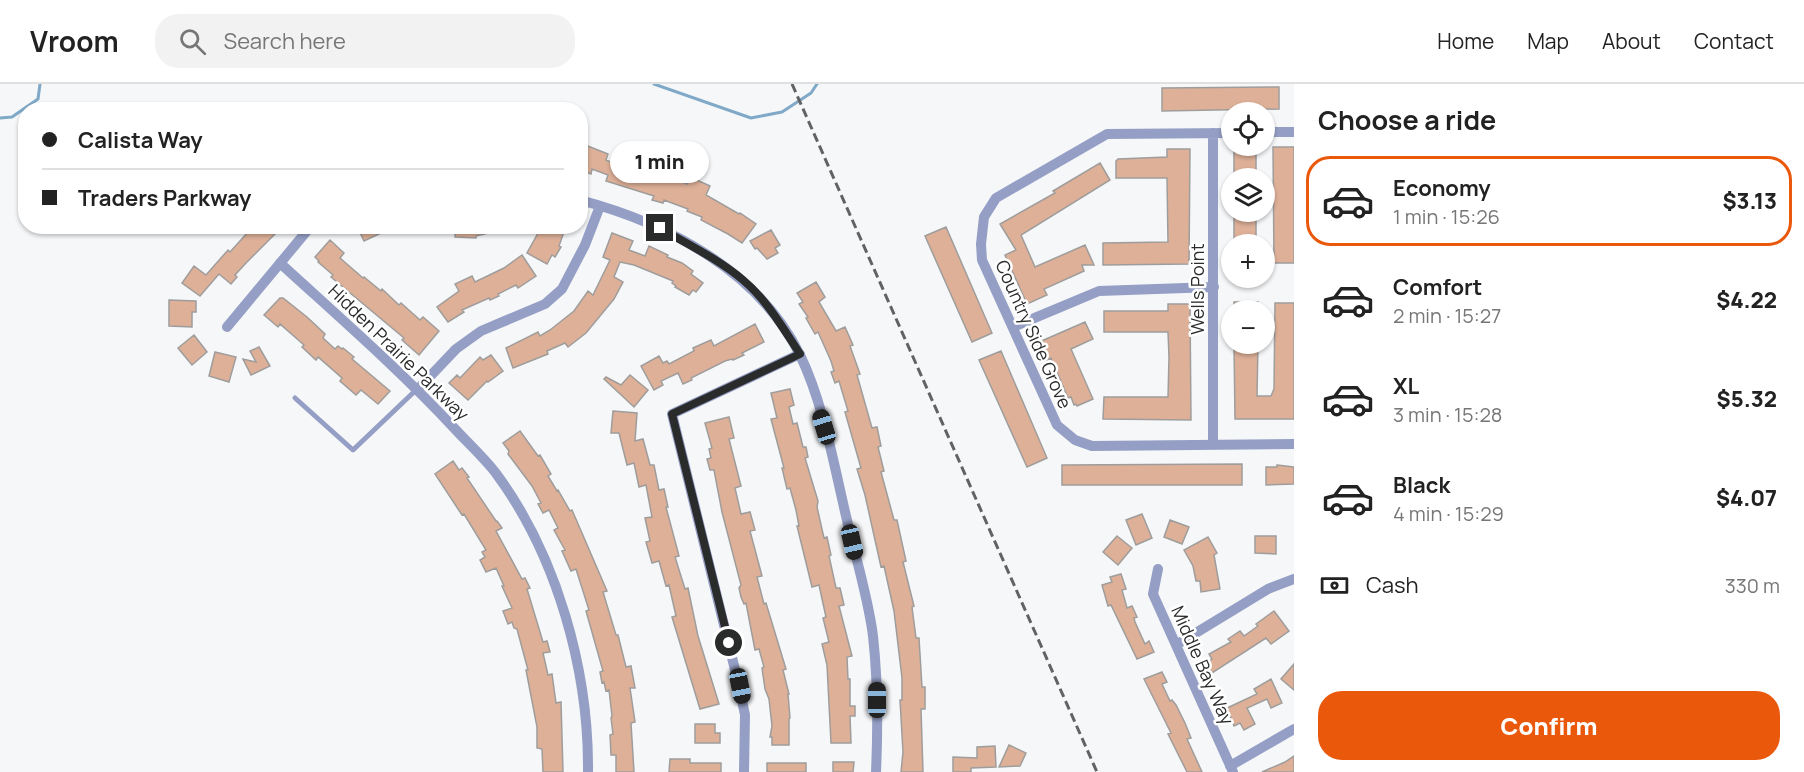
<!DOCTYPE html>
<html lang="en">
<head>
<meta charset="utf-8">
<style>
	body { margin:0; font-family:Manrope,sans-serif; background:#f2f2f2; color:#222; height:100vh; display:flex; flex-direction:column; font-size:22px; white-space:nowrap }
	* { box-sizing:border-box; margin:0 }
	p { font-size:20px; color:#767676 }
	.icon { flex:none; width:33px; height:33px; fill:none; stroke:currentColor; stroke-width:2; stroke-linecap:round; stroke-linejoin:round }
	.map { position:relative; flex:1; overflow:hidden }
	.details { display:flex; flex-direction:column; background:#fff; width:510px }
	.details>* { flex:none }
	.guide { position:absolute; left:18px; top:18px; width:570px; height:132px; border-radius:24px; box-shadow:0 2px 4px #0004; display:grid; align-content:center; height:132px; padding:0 24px; background:#fff }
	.buttons { position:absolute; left:1221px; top:18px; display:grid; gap:12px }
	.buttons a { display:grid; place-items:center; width:54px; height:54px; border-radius:50%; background:#fff; box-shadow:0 2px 4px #0004; font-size:30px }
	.end { position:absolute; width:27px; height:27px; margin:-14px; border:8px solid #2a2b2b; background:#fff; box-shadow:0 0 0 3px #fff }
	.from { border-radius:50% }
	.bubble { position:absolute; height:42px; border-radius:21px; background:#fff; box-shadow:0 2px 4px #0004; font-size:20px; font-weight:800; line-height:42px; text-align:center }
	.car { position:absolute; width:18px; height:36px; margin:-18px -9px; border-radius:8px; box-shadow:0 0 4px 2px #0007; background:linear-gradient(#222 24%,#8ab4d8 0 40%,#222 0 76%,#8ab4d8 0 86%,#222 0) }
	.guide b { display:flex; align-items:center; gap:21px; height:57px; font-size:22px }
	.guide b+b { border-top:2px solid #e0e0e0 }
	.guide i { width:15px; height:15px; background:#222 }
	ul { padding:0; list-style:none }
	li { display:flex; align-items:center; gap:18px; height:90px; margin:0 12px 9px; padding:0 12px; border:3px solid transparent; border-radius:24px }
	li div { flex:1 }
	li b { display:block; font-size:22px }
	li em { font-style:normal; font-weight:800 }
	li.current { border-color:#ea580c }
	li>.icon { width:54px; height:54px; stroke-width:1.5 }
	h2 { padding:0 24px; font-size:27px; line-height:72px }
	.pay { display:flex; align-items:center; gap:15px; height:66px; padding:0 24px; font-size:22px }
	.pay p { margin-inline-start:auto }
	.action { display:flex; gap:12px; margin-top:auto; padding:12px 24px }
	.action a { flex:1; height:69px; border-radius:24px; background:#ea580c; color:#fff; font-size:24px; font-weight:800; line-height:69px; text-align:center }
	header { display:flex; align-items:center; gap:36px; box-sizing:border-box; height:84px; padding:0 30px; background:#fff; border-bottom:2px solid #e0e0e0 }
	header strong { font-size:28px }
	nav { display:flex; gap:33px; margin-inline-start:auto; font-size:21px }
	.search { width:420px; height:54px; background:#f2f2f2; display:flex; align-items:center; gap:15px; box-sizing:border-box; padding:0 21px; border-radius:24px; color:#767676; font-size:22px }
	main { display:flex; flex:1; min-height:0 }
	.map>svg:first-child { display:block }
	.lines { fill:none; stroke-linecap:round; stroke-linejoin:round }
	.stream { stroke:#80a9c8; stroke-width:3 }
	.building { fill:#deb098; stroke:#9f9d9c; stroke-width:1.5 }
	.lane { stroke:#959fc5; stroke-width:5 }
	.street { stroke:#959fc5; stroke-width:10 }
	.rail { stroke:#616263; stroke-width:3; stroke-dasharray:9 4.5; stroke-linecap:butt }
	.route { stroke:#2a2b2b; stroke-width:8 }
	.labels { text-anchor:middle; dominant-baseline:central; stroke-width:5; stroke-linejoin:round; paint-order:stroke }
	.street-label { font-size:18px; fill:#2a2b2b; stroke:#fff }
</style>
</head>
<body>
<header>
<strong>Vroom</strong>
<div class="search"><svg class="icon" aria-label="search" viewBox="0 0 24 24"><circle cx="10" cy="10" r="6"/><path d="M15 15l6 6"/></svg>Search here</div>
<nav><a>Home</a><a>Map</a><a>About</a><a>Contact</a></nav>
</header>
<main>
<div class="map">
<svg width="1294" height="688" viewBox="0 0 1294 688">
	<rect width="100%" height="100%" fill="#f6f7f9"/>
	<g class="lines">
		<path class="stream" d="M654 0 751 34 782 28 811 9 817 0
			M0 34 12 33 38 15 40 0"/>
	</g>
	<path class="building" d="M1279 3V25L1162 27V4Z
		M580 59 608 70 606 76 635 88 637 83 641 85 642 83 687 100 690 93 710 102 706 111 739 130 740 129 756 140 742 159 728 150 701 136 702 133 687 127 688 125 664 116 663 119 652 116 654 112 606 97 608 91 592 85 591 90 580 86Z
		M1273 63H1294V179H1274Z
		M1234 64H1256V86H1254V94H1234Z
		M1167 65H1190L1189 180 1103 181V159L1168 158 1167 94H1116V77L1118 75 1167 73Z
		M1100 79 1110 96 1021 151 1035 183 1085 161 1094 181H1082L1084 187 1044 205 1047 211 1027 220 1005 171 1016 166 1000 140 1055 109 1053 107Z
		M1234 128H1256V160H1237L1234 159Z
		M243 142H273L278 147 246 179 235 191 237 193 231 200 219 190 200 212 182 199 194 182 206 191 228 166 230 168 249 147Z
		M357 142H396L364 157Z
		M456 142H501V146L476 152V154L455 153Z
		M542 142H566L559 162 561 163 555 173 552 171 547 180 527 169Z
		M946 143 992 249 972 258 925 152Z
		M771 146 780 161 775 164 778 169 767 175 757 164 755 165 750 157Z
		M612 149 633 157 629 166 645 172 649 162 668 171 667 173 682 179 693 187 691 190 703 199 696 208 693 206 689 211 675 203 676 202 672 199 673 197 634 181 620 178 614 193 623 198 614 215 586 249 568 263 565 259 547 267 548 270 513 284 506 264 538 248 540 252 550 246 574 227 588 207 593 211 610 176 603 173Z
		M330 156 344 169 340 174 363 194 364 193 381 207 382 205 399 221 401 219 420 236 423 233 439 247 419 271 402 256 404 254 331 193 333 191 318 178 319 177 315 173Z
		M522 171 536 192 518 204 516 201 498 210 499 212 490 216 489 214 462 226 464 228 448 238 437 223 459 207 455 200 472 192 475 198 504 184Z
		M816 198 825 213 819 218 836 247 845 243 853 261 850 262 860 290 857 291 872 344 877 343 881 362 878 363 884 387 881 388 894 436H897L906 477 903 478 914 522 912 523 916 554H919L922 603H925V625H921L923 688H901L903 668 900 616H902V594L894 527 884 482 881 483 865 411 857 385 861 384 845 328 848 327 839 297 835 299 831 288 834 287 831 277 818 248 815 250 806 234 808 233 799 220 803 218 797 209Z
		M280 214H283L307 233 325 250 323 254 335 265 338 262 342 265 343 264 354 273 352 275 390 307 378 320 361 306 356 311 340 297 342 294 318 273 316 276 302 263 304 261 280 240 278 243 264 231Z
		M169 216 196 217V228H192V243L169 242Z
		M1234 218H1258V226H1234Z
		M1275 219H1294V335H1235L1234 260H1258L1257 312H1271L1274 305Z
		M1168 220H1190L1191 336 1103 335 1104 313H1168L1169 273 1168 248H1104V227H1168Z
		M1085 238 1093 255 1071 265 1093 315 1077 322 1076 320 1074 321 1071 313 1068 314 1051 274 1045 277 1037 259Z
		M755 240 764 258 742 269 744 271 733 276 732 275 725 277 691 294 692 296 683 300 678 289 661 297 663 301 654 306 641 282 659 272 663 279 667 277 669 280 694 267 693 264 711 256 714 262Z
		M194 251 207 268 192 281 178 264Z
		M259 263 270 282 251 291 243 275 256 278 250 267Z
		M1001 267 1047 374 1027 383 979 276Z
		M215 268 236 273 229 298 209 292Z
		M491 271 503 287 488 298 487 297 468 316 449 299 457 291 460 294 480 273 483 276Z
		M630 291 648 306 634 323 604 295 606 293 621 301Z
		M790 305 794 321 789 323 793 340 797 339 803 363H806L808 373 805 374 818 417 817 423 824 454 827 453 831 471 829 472 836 504H840L844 521 839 522 852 572 847 573 848 595H850V622H855V632H850L851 659H831L827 581 822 560 829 558 823 534 826 533 819 501 812 503 797 442H799L796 426 790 404 787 405 782 384H784L771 335 777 334 771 309Z
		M613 327 637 329 635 357 643 355 650 381H654L659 406 664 405 668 423H666L679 472 675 473 685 505 688 504 698 552 719 620 700 625 672 533 676 532 669 501 666 502 659 477 652 479 646 458 650 457 645 434 652 433 646 401 639 403 634 379 627 381 619 349H611Z
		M729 333 734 354 729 355 741 402 735 404 741 430 750 428 755 446 750 447 762 492 757 493 764 520 766 519 786 585 783 586 789 610H788L790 634 789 635V661H772V653H770L772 642 769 615 765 605 762 584 764 583 759 565 755 566 746 519 744 520 741 513 739 504 741 501 722 428 714 386H710L707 375 711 374 709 365 712 364 705 339Z
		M520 347 538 372 540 371 551 390 548 392 557 407 558 406 570 427 572 426 607 507 603 508 616 551H618L626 583 631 582 635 604H630L635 638 631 639 634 688H616V671H611L610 651 613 650 611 634 612 632 609 606 606 607 604 598 602 599 600 588 603 587 586 527 589 526 576 485 571 487 562 467 565 466 554 446 558 444 549 426 543 429 538 420 541 419 532 402 508 370 509 367 503 359Z
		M453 377 459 386 462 384 469 393 467 394 496 437H497L502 444 496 447 522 495 525 494 530 504 527 505 543 558 547 557 550 568 543 569 548 591 552 590 556 619 561 618 563 688H543L542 665 537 664V643L526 586H528L517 545 514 544 512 538 508 540 503 527 512 524 502 502H504L496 484 486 488 480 476 485 473 482 468 486 466 464 430 462 431 435 390Z
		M1242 380V401H1062V381Z
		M1277 381 1294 383V400L1266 401V383H1277Z
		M1142 430 1152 454 1136 461 1126 436Z
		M1170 436 1189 443 1182 460 1164 453Z
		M1117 452 1132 464 1118 481 1103 468Z
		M1255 452H1276V470L1255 469Z
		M1208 453 1217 469 1214 471 1220 505 1201 508 1200 497H1196L1193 482 1184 466Z
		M1121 490 1126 505 1122 506 1127 524 1132 522 1137 533 1134 534 1135 538 1145 560 1149 557 1154 568 1137 575 1111 521 1108 522 1102 501 1112 498 1110 493Z
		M1274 527 1289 547 1271 560 1266 554 1212 589 1206 579 1212 575 1209 570 1231 558 1228 555 1240 547 1244 552 1258 542 1256 540Z
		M1294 580V606L1281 595Z
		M1162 588 1167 598 1162 600 1170 617 1172 616 1176 621 1185 639 1191 654 1187 655 1202 688H1187L1168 650 1171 649 1144 595Z
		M1271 595 1282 619 1271 624 1267 615 1247 624 1255 640 1244 646 1240 639 1234 642 1230 632 1226 634 1223 626 1257 610 1254 605Z
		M695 640H715V649H720V659H695Z
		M1009 661 1026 669 1020 682 999 683Z
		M995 662 996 683 971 684V688H953V673L977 674V663Z
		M1294 672V688H1262L1285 678Z
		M670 675H690V679H721V688H669Z
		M833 678H854L853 688H833Z
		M767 679H806V688H767Z"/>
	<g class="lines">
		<path class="lane" d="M295 314 353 366 416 306"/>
		<path class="street" d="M1264 48H1294
			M1213 49V361
			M1232 49 1107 50 996 114 984 133 981 160 982 176 1057 341 1075 356 1092 362 1294 360
			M580 116C667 139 759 187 800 271 823 318 834 381 846 432 855 472 868 512 873 552 878 597 878 643 876 688
			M280 179C339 233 400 286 455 345 468 359 483 373 495 388 557 471 589 586 588 688
			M227 243 311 142
			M1013 243 1099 207 1214 203
			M418 305 456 265 481 247 545 220 562 205 585 161 600 122
			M1158 485 1153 510 1233 688
			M1176 561 1268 505 1294 495
			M1230 682 1294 645
			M744 688 745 631 739 602 672 330 800 270"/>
		<path class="rail" d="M792 0 1097 688"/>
	</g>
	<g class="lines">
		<path class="route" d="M660 144C687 160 718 175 743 196 766 215 783 244 800 270L672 330 729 559"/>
	</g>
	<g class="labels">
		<g class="street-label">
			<text transform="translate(1197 205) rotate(-90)">Wells Point</text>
			<text transform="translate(1034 250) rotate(66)">Country Side Grove</text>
			<text transform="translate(399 268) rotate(44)">Hidden Prairie Parkway</text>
			<text transform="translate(1203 581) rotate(66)">Middle Bay Way</text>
		</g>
	</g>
</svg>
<div class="buttons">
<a><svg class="icon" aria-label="locate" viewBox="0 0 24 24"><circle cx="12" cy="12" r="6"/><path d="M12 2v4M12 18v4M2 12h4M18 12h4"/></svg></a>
<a><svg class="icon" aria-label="layers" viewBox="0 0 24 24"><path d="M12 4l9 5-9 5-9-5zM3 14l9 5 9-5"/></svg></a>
<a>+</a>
<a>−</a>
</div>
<i class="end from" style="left:729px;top:559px"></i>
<i class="end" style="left:660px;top:144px"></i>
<div class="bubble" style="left:610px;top:57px;width:99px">1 min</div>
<i class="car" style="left:824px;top:343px;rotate:343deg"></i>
<i class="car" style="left:852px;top:458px;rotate:167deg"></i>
<i class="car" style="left:740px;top:602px;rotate:169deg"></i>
<i class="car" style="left:877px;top:616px;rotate:0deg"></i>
<div class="guide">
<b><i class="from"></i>Calista Way</b>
<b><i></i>Traders Parkway</b>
</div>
</div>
<section class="details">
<h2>Choose a ride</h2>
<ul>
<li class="current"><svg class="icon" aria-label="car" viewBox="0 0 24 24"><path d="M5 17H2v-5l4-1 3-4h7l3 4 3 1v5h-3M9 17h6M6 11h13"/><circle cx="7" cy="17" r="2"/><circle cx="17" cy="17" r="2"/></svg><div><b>Economy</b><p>1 min · 15:26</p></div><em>$3.13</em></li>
<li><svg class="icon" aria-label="car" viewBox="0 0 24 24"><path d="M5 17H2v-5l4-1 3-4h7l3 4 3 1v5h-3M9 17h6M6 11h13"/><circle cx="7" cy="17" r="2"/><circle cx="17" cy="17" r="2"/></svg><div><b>Comfort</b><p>2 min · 15:27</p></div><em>$4.22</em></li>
<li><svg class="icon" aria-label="car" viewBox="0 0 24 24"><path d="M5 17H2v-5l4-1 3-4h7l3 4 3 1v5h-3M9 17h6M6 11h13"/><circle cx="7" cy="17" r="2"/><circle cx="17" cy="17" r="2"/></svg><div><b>XL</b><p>3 min · 15:28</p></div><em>$5.32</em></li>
<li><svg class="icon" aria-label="car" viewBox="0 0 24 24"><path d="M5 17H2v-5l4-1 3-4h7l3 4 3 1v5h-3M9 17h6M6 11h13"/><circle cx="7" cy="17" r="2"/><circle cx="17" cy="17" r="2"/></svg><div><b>Black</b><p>4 min · 15:29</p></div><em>$4.07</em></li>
</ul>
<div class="pay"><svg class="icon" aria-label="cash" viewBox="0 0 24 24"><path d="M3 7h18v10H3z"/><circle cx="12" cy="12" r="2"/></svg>Cash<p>330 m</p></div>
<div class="action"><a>Confirm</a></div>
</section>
</main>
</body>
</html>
